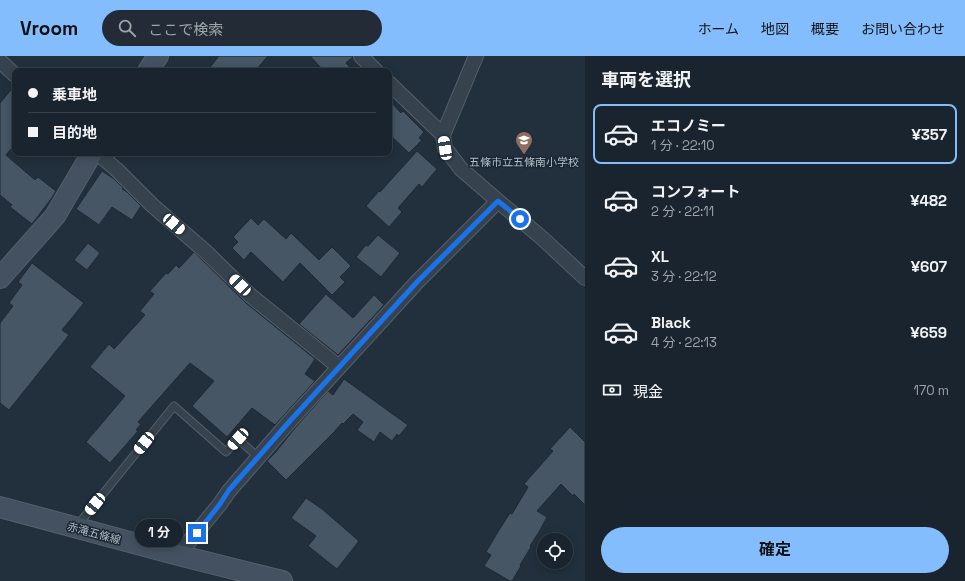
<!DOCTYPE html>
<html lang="ja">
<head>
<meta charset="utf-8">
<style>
	body { margin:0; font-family:"Space Grotesk","Noto Sans JP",sans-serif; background:#232c36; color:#f1f3f6; height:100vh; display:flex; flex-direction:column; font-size:15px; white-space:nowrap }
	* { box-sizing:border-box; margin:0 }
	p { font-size:13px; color:#9fa4aa }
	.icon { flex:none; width:22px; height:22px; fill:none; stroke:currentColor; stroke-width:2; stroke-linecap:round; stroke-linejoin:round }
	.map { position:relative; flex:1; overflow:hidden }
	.side { display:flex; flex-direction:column; background:#1a242e; width:380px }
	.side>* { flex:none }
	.top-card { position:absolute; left:12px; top:12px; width:380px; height:88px; border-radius:8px; box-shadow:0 2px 10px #0003,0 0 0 1px #38414a; display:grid; align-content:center; height:88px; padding:0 16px; background:#1a242e }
	.tools { position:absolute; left:537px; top:477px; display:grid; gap:8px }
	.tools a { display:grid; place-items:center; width:36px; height:36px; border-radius:50%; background:#1a242e; box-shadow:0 2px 10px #0003,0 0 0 1px #38414a; font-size:20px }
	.end { position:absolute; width:18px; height:18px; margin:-9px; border:5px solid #1a73e8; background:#fff; box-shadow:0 0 0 2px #fff }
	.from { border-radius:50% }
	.bubble { position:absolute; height:28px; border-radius:14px; background:#1a242e; box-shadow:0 2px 10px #0003,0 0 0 1px #38414a; font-size:13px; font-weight:700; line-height:28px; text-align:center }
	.car { position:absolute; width:12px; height:24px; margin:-12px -6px; border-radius:5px; box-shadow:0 0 3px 1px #0007; background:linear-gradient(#fff 24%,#345 0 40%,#fff 0 76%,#345 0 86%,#fff 0) }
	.top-card b { display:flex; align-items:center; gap:14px; height:38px; font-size:15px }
	.top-card b+b { border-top:1px solid #38414a }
	.top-card i { width:10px; height:10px; background:#f1f3f6 }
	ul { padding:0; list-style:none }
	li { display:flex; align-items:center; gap:12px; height:60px; margin:0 8px 6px; padding:0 8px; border:2px solid transparent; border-radius:8px }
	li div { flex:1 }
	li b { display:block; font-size:15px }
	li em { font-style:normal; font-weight:700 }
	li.on { border-color:#83bdfd }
	li>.icon { width:36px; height:36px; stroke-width:1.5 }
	h2 { padding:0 16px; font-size:18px; line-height:48px }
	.pay { display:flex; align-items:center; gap:10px; height:44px; padding:0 16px; font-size:15px }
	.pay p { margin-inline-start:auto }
	.cta { display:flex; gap:8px; margin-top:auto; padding:8px 16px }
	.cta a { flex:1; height:46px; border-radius:24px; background:#83bdfd; color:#111; font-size:16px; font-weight:700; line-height:46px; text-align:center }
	header { display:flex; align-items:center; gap:24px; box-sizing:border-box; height:56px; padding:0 20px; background:#83bdfd; color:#111 }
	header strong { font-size:19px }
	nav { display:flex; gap:22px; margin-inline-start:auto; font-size:14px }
	.search { width:280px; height:36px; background:#232c36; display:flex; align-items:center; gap:10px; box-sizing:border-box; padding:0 14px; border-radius:22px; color:#9fa4aa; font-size:15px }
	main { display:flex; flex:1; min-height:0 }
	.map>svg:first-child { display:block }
	.building { fill:#465664; stroke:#1d2934 }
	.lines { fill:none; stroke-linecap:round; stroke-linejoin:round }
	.lane-casing { stroke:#54606b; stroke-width:9 }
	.street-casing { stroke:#54606b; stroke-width:16 }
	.secondary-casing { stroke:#54606b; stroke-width:22 }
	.lane { stroke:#36424d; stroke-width:7 }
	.street { stroke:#36424d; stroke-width:14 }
	.secondary { stroke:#445161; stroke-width:20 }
	.route { stroke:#1a73e8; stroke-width:5 }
	.labels { text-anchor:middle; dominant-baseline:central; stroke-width:3; stroke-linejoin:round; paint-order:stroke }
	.poi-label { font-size:11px; fill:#b1bdc9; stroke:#1b2732 }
	.street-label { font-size:11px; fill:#b1bdc9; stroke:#1b2732 }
</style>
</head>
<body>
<header>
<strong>Vroom</strong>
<div class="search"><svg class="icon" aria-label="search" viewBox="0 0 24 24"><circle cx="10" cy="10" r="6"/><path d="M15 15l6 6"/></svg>ここで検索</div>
<nav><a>ホーム</a><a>地図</a><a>概要</a><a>お問い合わせ</a></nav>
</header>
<main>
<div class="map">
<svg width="585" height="525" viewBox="0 0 585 525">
	<rect width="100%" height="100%" fill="#22303d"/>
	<path class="building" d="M219 0H268L255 15H207Z
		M310 0H353V1L346 7 353 15H324Z
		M15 29V88L6 99 35 124 38 121 56 135 51 143 32 168 10 151 12 149 0 139V47Z
		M389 44 401 57 403 55 424 76 419 82 422 84 409 97 389 78Z
		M417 95 437 113 422 131 419 128 398 152 402 156 389 171 366 150 379 135 380 136Z
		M102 115 114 123 123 132 122 133 127 136 141 150 132 164 112 151 99 169 76 153Z
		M251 162 258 169 264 163 286 183 291 177 319 204 332 191 351 210 340 221 345 226 332 239 300 207 283 226 251 196 244 204 232 192 238 186 233 181Z
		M378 179 400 197 381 221 356 201 366 189 368 190Z
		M88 187 100 197 87 214 74 204Z
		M194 196 246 247 315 303 305 318 315 325 275 369 252 352 227 381 192 350 214 325 190 307 138 366 141 368 136 374 138 375 110 407 86 386 125 340 90 311 109 288 114 293 145 259 140 255 154 238 150 235 166 217 168 218 176 209 179 212Z
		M32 207 84 247 62 274 69 279 9 354 0 347V267L13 250 9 247 22 229 18 226Z
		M326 238 353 262 374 239 384 249 338 299 299 268Z
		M344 323 408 369 399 380 397 378 392 385 380 376 374 386 357 374 363 366 353 358 343 368 342 367 334 376 286 424 267 405 275 397 295 372 328 335 333 339Z
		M570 371 585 386V449L574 438 573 440 561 428 537 455 547 461 539 476 530 490 531 491 520 509 521 510 512 525H510L484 510 491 499 486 496 499 474 510 457 512 458 528 431 524 428 553 395 550 393Z
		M306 442 322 453 359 485 337 513 308 490 316 480 291 462Z"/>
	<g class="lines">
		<defs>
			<path id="lane" d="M77 470 174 350 226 396 238 383 258 401"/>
			<path id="street" d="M361 0 376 15
				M476 0 443 79 445 92 461 113 498 145 542 182 585 222
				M0 5 15 19
				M389 27 443 79
				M97 97 116 113 152 149 206 196 251 240 339 311
				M178 499 220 448 229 435 289 366 417 226 498 145"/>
			<path id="secondary" d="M148 15 158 0
				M0 222 55 160 92 97
				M0 451 178 499 282 525"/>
		</defs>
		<use href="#lane" class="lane-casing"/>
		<use href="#street" class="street-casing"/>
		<use href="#secondary" class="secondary-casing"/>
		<use href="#lane" class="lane"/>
		<use href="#street" class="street"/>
		<use href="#secondary" class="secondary"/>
	</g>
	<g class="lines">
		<path class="route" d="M197 477 220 448 229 434 289 366 417 226 498 145 520 163"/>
	</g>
	<defs>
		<symbol id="school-pin" viewBox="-11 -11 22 30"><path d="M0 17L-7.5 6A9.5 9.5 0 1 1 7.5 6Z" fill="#8d6e63" stroke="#1b2732"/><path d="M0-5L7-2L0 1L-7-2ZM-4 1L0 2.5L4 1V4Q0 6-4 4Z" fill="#fff"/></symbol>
	</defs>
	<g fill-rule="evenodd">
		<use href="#school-pin" x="514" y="74" width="20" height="27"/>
	</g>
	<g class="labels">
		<g class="poi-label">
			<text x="524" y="106">五條市立五條南小学校</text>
		</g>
		<g class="street-label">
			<text transform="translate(94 477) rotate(15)">赤滝五條線</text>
		</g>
	</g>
</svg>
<div class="tools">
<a><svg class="icon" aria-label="locate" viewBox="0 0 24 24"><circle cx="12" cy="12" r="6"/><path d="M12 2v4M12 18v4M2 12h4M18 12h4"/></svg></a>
</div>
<i class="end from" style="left:520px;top:163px"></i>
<i class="end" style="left:197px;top:477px"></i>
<div class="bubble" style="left:135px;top:463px;width:48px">1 分</div>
<i class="car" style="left:445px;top:92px;rotate:351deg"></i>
<i class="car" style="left:174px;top:168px;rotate:131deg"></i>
<i class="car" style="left:240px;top:229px;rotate:314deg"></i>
<i class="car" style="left:238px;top:383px;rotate:222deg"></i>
<i class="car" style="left:144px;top:387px;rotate:219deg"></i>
<i class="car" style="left:95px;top:448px;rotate:219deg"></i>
<div class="top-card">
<b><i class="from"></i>乗車地</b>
<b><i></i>目的地</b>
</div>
</div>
<section class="side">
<h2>車両を選択</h2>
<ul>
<li class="on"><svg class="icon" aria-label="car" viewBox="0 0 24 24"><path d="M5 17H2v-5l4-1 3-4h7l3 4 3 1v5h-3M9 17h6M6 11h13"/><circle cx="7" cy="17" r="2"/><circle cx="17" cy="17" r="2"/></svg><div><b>エコノミー</b><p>1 分 · 22:10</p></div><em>¥357</em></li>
<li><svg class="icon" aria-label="car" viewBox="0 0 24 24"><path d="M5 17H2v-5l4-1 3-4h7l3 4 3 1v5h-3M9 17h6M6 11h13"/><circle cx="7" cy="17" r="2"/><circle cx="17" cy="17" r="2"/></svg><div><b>コンフォート</b><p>2 分 · 22:11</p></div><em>¥482</em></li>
<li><svg class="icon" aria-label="car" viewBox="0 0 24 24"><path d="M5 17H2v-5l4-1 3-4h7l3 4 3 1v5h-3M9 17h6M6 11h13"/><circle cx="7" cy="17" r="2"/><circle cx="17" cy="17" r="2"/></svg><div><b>XL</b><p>3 分 · 22:12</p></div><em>¥607</em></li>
<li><svg class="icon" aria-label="car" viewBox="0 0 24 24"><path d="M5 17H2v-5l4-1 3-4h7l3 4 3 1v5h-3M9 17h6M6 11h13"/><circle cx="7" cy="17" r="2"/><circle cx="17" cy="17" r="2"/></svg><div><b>Black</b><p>4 分 · 22:13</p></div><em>¥659</em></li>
</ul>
<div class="pay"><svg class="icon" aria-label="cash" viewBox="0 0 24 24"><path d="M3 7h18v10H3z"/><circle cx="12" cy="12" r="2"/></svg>現金<p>170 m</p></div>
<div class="cta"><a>確定</a></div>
</section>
</main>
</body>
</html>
